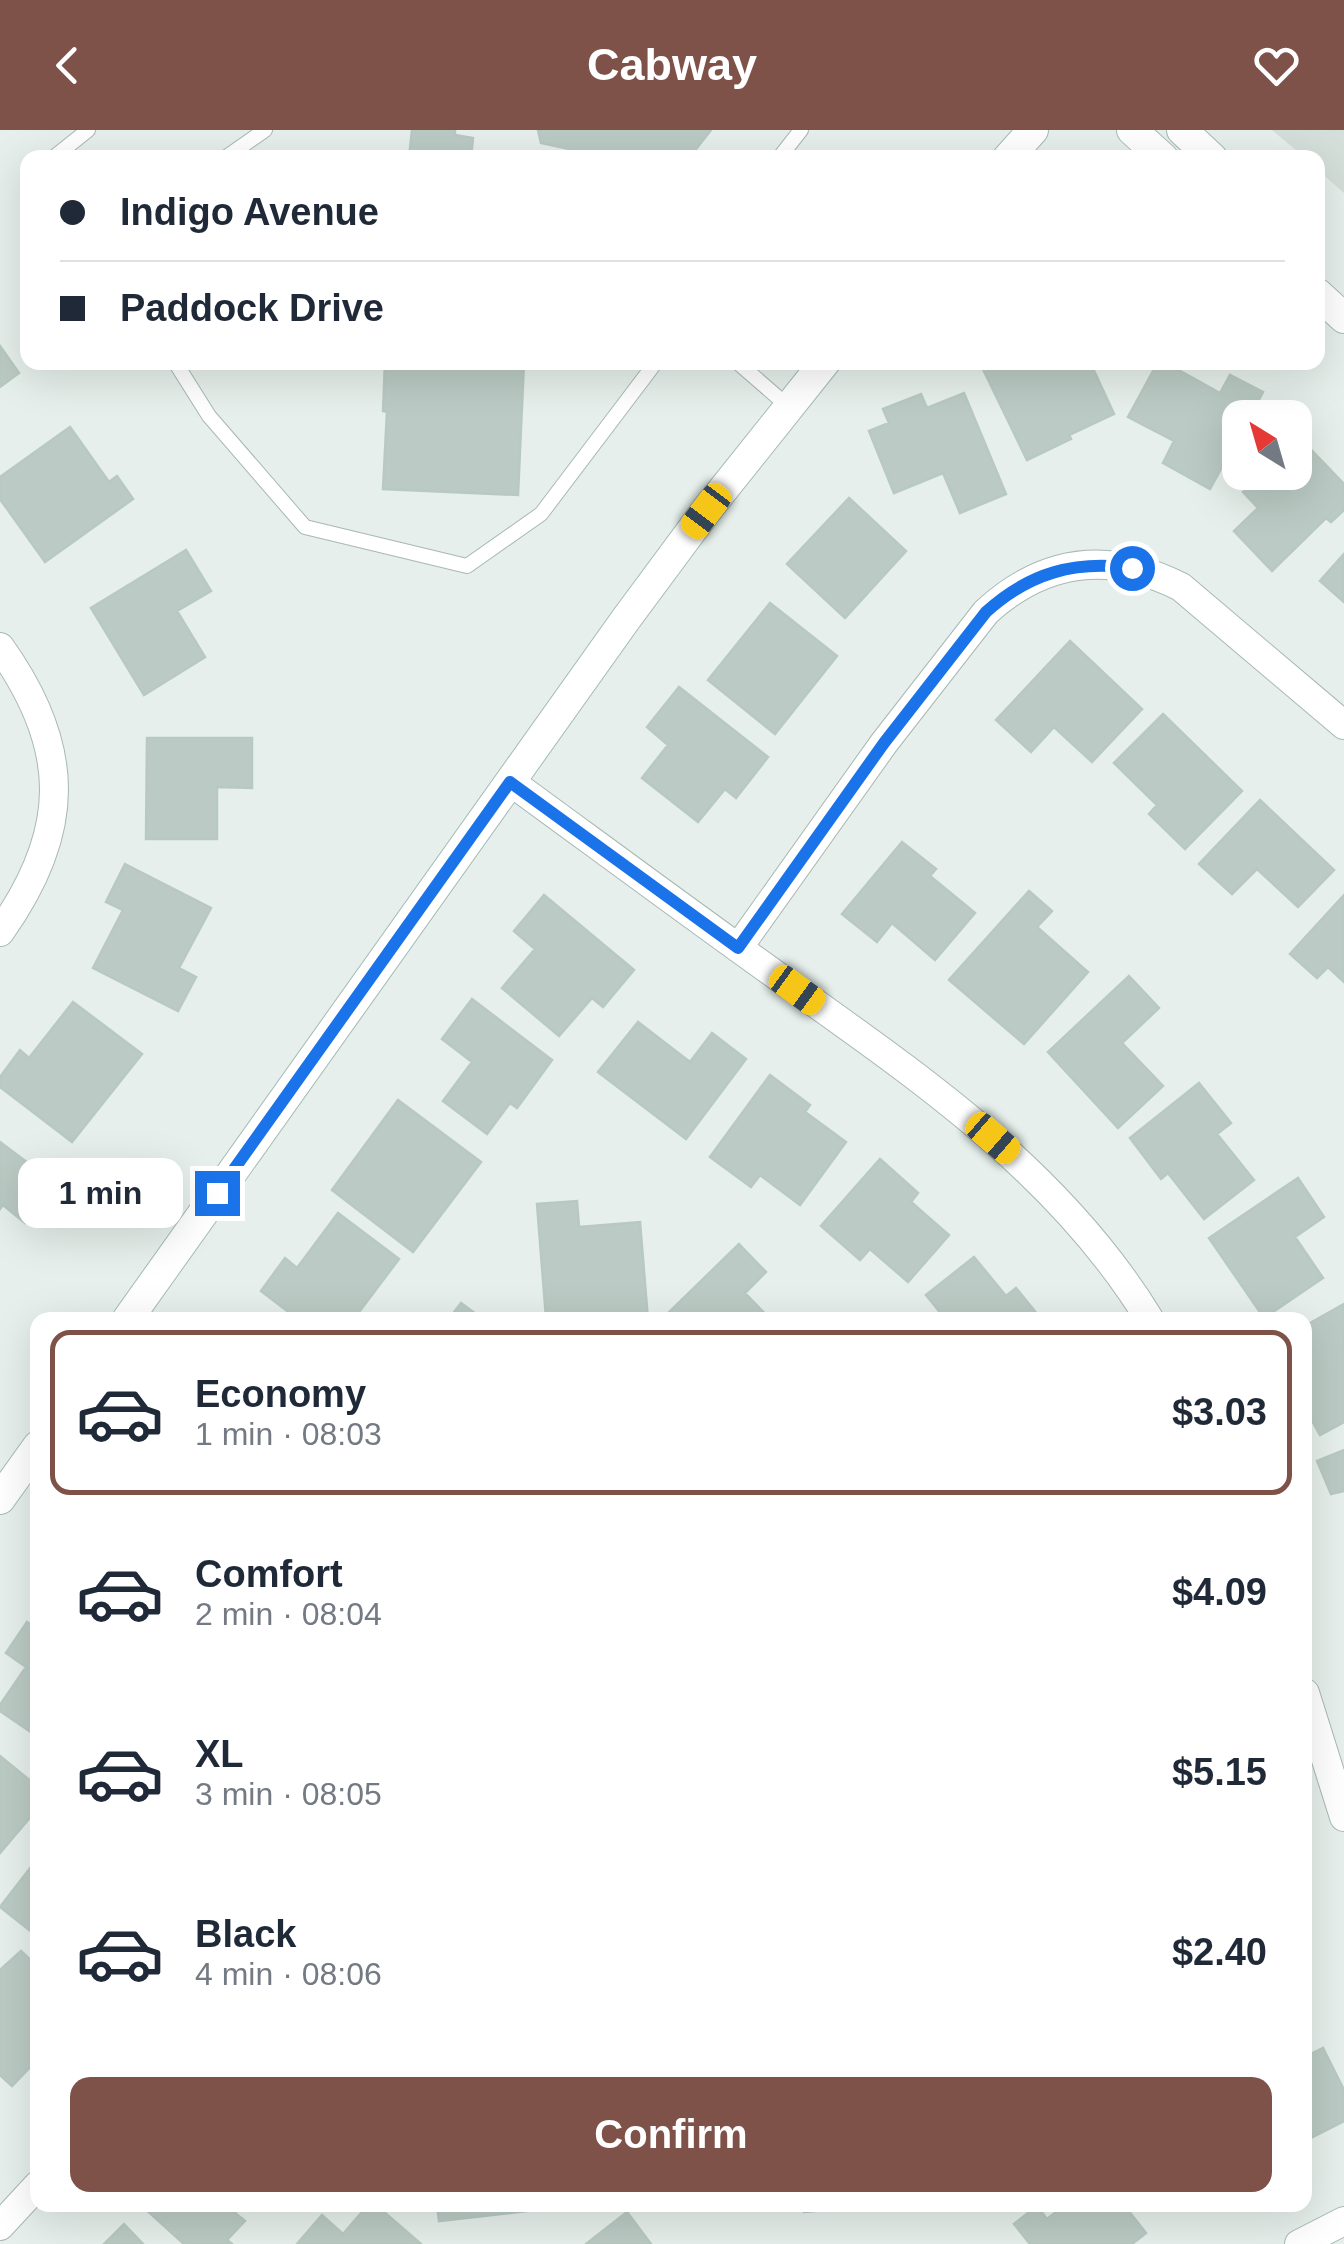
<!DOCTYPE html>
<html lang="en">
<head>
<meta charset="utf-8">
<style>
	body { margin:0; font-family:Arial,sans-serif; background:#f6f6f7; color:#1f2937; height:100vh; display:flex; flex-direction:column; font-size:38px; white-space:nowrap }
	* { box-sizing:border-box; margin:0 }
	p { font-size:32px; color:#747a83 }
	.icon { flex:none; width:55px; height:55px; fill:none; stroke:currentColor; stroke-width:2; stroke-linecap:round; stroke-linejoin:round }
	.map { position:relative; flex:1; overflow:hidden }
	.sheet { position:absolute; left:30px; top:1182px; width:1282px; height:900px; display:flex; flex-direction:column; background:#fff; border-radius:20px; box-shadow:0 10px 40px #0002 }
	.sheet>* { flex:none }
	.top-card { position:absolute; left:20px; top:20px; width:1305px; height:220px; border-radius:20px; box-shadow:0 10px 40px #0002; display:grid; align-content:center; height:220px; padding:0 40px; background:#fff }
	.needle { width:65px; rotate:323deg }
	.fabs { position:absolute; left:1222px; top:270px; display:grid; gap:20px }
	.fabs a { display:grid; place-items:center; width:90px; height:90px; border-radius:20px; background:#fff; box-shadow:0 10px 40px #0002; font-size:50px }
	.end { position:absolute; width:45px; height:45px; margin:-22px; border:12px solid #1a73e8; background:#fff; box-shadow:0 0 0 5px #fff }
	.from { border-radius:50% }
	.bubble { position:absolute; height:70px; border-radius:20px; background:#fff; box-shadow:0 10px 40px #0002; font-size:32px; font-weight:700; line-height:70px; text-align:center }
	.car { position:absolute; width:30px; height:60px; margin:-30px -15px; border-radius:12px; box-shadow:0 0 8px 2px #0007; background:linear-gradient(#f5c518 24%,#345 0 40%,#f5c518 0 76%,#345 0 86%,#f5c518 0) }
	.top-card b { display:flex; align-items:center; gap:35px; height:95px; font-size:38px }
	.top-card b+b { border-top:2px solid #e0e1e3 }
	.top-card i { width:25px; height:25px; background:#1f2937 }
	ul { padding:18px 0 0; list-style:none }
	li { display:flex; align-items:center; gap:30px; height:165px; margin:0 20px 15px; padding:0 20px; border:5px solid transparent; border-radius:20px }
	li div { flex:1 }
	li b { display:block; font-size:38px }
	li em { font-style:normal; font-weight:700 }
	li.selected { border-color:#7f5249 }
	li>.icon { width:90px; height:90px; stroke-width:1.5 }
	.primary-button { display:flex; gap:20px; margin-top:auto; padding:20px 40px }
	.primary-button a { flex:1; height:115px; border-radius:20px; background:#7f5249; color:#fff; font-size:40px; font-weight:700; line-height:115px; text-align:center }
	header { display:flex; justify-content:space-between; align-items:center; height:130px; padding:0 40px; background:#7f5249; color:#fff; font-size:45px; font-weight:700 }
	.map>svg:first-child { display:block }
	.built { fill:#d4dfda }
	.building { fill:#bbcac4; stroke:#b8c9c2; stroke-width:2.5 }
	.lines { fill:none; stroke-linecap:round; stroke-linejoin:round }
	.lane-casing { stroke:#a8b8b2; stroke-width:16 }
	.street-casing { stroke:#a8b8b2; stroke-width:30 }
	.secondary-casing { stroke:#a4bbb3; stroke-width:32 }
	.lane { stroke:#fff; stroke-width:14 }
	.street { stroke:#fff; stroke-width:28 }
	.secondary { stroke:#fff; stroke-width:30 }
	.route { stroke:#1a73e8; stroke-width:12 }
</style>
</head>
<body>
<header><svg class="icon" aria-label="back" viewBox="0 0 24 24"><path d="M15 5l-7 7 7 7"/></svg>Cabway<svg class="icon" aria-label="heart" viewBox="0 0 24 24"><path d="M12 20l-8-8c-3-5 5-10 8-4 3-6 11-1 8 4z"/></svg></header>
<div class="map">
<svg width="1344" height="2114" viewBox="0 0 1344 2114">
	<rect width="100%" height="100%" fill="#e6efeb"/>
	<path class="built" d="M1272 0H1344V63L1318 40V28L1304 27Z"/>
	<path class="building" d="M412 0H455V5L473 8 471 28H409Z
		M538 0H711L689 28H611L541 13Z
		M0 216 19 243 0 257Z
		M385 232H524L518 365 383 359 387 282 383 281Z
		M1037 232 1039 237 1048 232H1090L1114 284 1069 305 1071 309 1027 330 980 233Z
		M1158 232H1164L1220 263 1230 245 1263 262 1249 288H1240V304L1210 359 1163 333 1174 311 1128 287Z
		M964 263 1006 364 960 383 943 343 894 363 869 301 889 293 883 279 921 264 927 278Z
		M70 297 109 352 117 346 133 369 45 432 0 369V347Z
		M1299 307 1344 354V380L1331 392 1326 388 1272 441 1234 401 1258 378 1243 362 1263 342H1295V312Z
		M849 368 906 421 845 488 787 434Z
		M186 420 211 461 177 481 205 527 144 565 91 478Z
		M1344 424V472L1320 451Z
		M770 473 837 526 775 604 708 550Z
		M1070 511 1142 579 1092 632 1054 597 1031 622 996 590Z
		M679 557 768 627 736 668 725 659 698 692 642 648 668 615 647 597Z
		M1163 584 1242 661 1185 719 1149 684 1157 675 1114 633Z
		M147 608H252V658L217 657V709H146Z
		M1260 670 1334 740 1298 777 1257 739 1232 764 1199 734Z
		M902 712 936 739 930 746 975 783 935 830 892 793 877 812 842 784Z
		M125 734 211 778 179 838 196 847 178 881 93 838 123 780 106 772Z
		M1029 761 1052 781 1037 797 1088 842 1024 914 949 850Z
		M544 765 634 840 603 877 592 868 559 906 502 858 535 819 514 801Z
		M1344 765V852L1328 837 1317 848 1290 824Z
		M1129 846 1159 878 1122 913 1163 956 1118 998 1048 922Z
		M472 869 552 930 517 978 510 973 487 1004 443 971 472 932 442 909Z
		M73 872 142 924 72 1012 0 957V947L20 920 29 928Z
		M638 892 690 932 712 903 746 929 686 1009 598 942Z
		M770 945 810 975 805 982 846 1012 800 1075 760 1045 751 1057 710 1027Z
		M1199 953 1231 993 1217 1004 1254 1050 1204 1089 1168 1043 1161 1049 1130 1008Z
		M398 970 481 1032 413 1122 332 1060Z
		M0 1012 56 1054 25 1093 3 1075 0 1079Z
		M880 1029 918 1063 911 1072 949 1105 908 1152 870 1119 860 1130 821 1096Z
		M1298 1048 1324 1087 1295 1107 1323 1148 1264 1188 1209 1108Z
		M577 1071 579 1097 640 1092 648 1190H589V1185L546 1188 537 1074Z
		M338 1083 399 1129 353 1190H299L261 1161 285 1128 297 1138Z
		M739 1114 766 1142 745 1163 771 1190H661Z
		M974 1127 1006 1166 1016 1158 1042 1190H946L926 1165Z
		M461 1173 484 1190H448Z
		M1344 1174V1292L1320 1305 1305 1278V1196Z
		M1344 1320V1361L1331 1364 1317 1331Z
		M27 1492 38 1499V1607L0 1581V1575L26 1537 6 1523Z
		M0 1626 38 1657V1678L0 1723Z
		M38 1728V1807L0 1777Z
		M21 1821 38 1837V1929L12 1956 0 1945V1840Z
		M1323 1918 1344 1960V1991L1305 2011V1927Z
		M141 2075H242L235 2083 245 2091 227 2110 232 2114H184Z
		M368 2075H376L421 2114H297L322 2085 343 2104Z
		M437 2075H554V2078L439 2091Z
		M804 2075H892L804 2082Z
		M1065 2075H1124L1146 2103 1132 2114H1030L1014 2094 1037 2076 1047 2089Z
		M627 2082 651 2114H586Z
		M124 2094 143 2114H104Z"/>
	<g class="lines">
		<defs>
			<path id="lane" d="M53 28 88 0
				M225 28 265 0
				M779 28 801 0
				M175 232 209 286 305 397 467 436 541 384 656 232
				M737 232 789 277"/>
			<path id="street" d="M0 517C72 618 72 701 0 802
				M511 652C600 717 689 783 780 848 917 946 1060 1042 1150 1190
				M738 818 884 613 986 482C1045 428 1110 421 1181 457L1344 595
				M1305 1563 1344 1687
				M0 2096 38 2055
				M1299 2114 1344 2091"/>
			<path id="secondary" d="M1132 0 1163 28
				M1182 0 1212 28
				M1008 28 1033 0
				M1318 164 1344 188
				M127 1190 626 489 706 381 825 232
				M0 1369 38 1316"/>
		</defs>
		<use href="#lane" class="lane-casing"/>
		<use href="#street" class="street-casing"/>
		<use href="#secondary" class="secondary-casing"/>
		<use href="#lane" class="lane"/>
		<use href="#street" class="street"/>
		<use href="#secondary" class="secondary"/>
	</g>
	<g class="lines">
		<path class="route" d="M217 1063 510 652 738 818 884 613 986 482C1029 443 1075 430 1132 438"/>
	</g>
</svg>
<div class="fabs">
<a><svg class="needle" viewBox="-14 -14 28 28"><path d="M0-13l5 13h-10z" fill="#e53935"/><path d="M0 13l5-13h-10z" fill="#747a83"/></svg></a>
</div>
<i class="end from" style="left:1132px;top:438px"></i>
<i class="end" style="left:217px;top:1063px"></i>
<div class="bubble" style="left:18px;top:1028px;width:165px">1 min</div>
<i class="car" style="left:706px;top:381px;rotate:217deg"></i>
<i class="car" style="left:797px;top:860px;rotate:126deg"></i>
<i class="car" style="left:993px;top:1008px;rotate:131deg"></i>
<div class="top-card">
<b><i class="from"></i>Indigo Avenue</b>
<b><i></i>Paddock Drive</b>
</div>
<section class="sheet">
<ul>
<li class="selected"><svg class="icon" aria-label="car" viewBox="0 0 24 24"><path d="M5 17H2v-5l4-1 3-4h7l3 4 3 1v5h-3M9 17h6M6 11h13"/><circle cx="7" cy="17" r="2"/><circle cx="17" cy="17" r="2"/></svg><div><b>Economy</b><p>1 min · 08:03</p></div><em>$3.03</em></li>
<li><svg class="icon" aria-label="car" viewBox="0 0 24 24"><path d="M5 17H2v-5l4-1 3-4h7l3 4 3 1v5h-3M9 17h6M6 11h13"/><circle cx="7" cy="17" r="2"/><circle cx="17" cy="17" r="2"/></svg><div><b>Comfort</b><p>2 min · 08:04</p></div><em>$4.09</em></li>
<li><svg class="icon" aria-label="car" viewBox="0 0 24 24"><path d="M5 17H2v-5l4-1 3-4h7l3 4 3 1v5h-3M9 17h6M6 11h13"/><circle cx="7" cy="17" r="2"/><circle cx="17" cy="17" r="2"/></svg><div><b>XL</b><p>3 min · 08:05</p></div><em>$5.15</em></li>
<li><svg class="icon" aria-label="car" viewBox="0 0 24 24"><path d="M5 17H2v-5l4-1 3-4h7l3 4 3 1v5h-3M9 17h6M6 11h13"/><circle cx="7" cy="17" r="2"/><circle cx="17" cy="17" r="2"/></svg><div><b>Black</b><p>4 min · 08:06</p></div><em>$2.40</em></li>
</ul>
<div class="primary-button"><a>Confirm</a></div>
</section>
</div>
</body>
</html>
